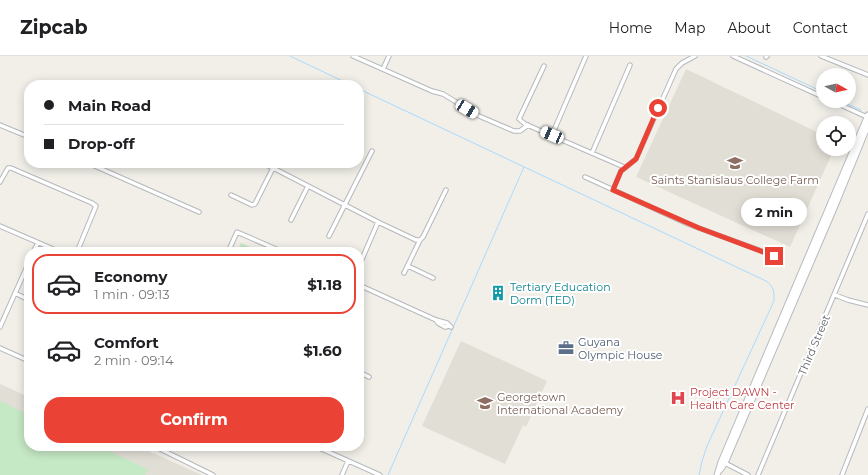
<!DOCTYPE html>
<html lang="en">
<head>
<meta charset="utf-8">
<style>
	body { margin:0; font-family:Montserrat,sans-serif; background:#f2f2f2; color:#202124; height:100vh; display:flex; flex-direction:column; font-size:15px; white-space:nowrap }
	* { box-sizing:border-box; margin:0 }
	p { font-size:13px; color:#757577 }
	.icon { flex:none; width:22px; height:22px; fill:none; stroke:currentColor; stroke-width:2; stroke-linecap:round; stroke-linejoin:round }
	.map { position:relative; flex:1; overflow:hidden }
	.side { position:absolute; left:24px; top:191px; width:340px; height:204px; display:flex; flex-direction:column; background:#fff; border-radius:16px; box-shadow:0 2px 10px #0003 }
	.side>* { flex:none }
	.top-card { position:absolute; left:24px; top:24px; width:340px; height:88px; border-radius:16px; box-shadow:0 2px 10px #0003; display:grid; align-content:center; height:88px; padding:0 20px; background:#fff }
	.needle { width:26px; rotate:98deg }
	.buttons { position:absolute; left:816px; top:12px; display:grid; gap:8px }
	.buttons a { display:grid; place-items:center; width:40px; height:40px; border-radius:50%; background:#fff; box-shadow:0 2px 10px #0003; font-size:20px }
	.end { position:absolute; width:18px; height:18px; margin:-9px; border:5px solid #ea4335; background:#fff; box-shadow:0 0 0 2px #fff }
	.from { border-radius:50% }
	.bubble { position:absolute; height:28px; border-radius:14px; background:#fff; box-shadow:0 2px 10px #0003; font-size:13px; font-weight:700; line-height:28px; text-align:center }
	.car { position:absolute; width:12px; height:24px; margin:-12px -6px; border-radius:5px; box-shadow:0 0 3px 1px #0007; background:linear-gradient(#fff 24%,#345 0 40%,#fff 0 76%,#345 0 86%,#fff 0) }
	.top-card b { display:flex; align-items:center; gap:14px; height:38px; font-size:15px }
	.top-card b+b { border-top:1px solid #e0e0e0 }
	.top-card i { width:10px; height:10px; background:#202124 }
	ul { padding:7px 0 0; list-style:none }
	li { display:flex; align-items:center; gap:12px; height:60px; margin:0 8px 6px; padding:0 12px; border:2px solid transparent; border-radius:16px }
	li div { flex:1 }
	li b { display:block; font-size:15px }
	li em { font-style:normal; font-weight:700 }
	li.current { border-color:#ea4335 }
	li>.icon { width:36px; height:36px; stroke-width:1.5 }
	.primary-button { display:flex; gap:8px; margin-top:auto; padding:8px 20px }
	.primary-button a { flex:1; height:46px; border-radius:16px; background:#ea4335; color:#fff; font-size:16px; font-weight:700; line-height:46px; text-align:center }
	header { display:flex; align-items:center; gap:24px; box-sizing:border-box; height:56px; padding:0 20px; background:#fff; border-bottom:1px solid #e0e0e0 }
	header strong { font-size:19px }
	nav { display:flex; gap:22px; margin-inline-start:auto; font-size:14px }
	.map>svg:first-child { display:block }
	.education { fill:#e1ded6 }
	.green { fill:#c5e8c5 }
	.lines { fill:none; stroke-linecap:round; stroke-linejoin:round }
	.stream { stroke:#aadaff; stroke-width:1 }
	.street-casing { stroke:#b5b8bc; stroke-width:5.5 }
	.secondary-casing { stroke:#b6babf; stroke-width:7 }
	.street { stroke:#fff; stroke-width:3.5 }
	.secondary { stroke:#fff; stroke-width:5 }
	.route { stroke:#ea4335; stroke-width:5 }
	.labels { text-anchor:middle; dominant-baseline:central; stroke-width:4; stroke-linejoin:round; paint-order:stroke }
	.education-label { font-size:11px; fill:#785e54; stroke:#fff }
	.culture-label { font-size:11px; fill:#0d838f; stroke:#fff; text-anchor:start }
	.service-label { font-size:11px; fill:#4e5e75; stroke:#fff; text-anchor:start }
	.street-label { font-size:11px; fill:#5f6368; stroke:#fff }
	.health-label { font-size:11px; fill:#be3a42; stroke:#fff; text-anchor:start }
</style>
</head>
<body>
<header>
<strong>Zipcab</strong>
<nav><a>Home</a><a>Map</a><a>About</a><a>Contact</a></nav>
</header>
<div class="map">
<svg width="868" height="419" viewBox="0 0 868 419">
	<rect width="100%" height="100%" fill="#f1efe8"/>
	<path class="education" d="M686 13 823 79V93H834L790 191 636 121Z
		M461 285 547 325 526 371 523 369 505 408 422 370Z
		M0 328 29 341V390H137L202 419H0Z"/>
	<path class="green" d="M241 187 260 196H237Z
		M0 345 29 359V390H98L148 413 145 419H0Z"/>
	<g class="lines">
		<path class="stream" d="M290 0 351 29
			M746 0 823 36
			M359 33 766 225C774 231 774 235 774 245L707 390 702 405 699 419
			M841 45 861 54
			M388 419 524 111"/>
		<defs>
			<path id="street" d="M353 0 432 35 443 38 479 60 514 75H520L528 69
				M733 0 823 41
				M821 0 868 19
				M766 1 767 0
				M544 10 519 63 525 68 624 111
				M383 13 389 0
				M832 45 867 61
				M0 69 29 81
				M552 79 586 0
				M592 97 630 9
				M88 107 199 156
				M273 107V112L277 114 378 166 416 184H420L423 181 446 134
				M585 121 688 168 778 201
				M0 126 8 112H11L92 147 96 150 77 196
				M613 134 621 115 636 103 676 13 682 7 695 0
				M231 139 252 149 255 148 273 112 262 107
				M291 164 308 130
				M0 170 60 196
				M329 180 372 95
				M33 196 38 187
				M228 196 237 176 283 196
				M359 210 378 166
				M408 210 433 222
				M404 217 420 184
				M359 229 436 264 447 267 451 271
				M15 237 29 244
				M835 239 848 244 868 249
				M436 264 438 267 445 271 449 270
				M0 271 29 206
				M0 292 29 305
				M359 316 369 321
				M154 390 213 419
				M315 390 380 419
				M725 407 748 419
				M342 419 348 405
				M758 419 868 158
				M842 419 868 353"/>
			<path id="secondary" d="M720 414 725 407 835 150 868 69
				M717 419 721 406 868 59"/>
		</defs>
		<use href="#street" class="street-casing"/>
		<use href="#secondary" class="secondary-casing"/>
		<use href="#street" class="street"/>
		<use href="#secondary" class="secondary"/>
	</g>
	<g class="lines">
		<path class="route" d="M658 52 636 103 621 115 613 134 699 172 774 200"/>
	</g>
	<defs>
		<symbol id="school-bare" viewBox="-9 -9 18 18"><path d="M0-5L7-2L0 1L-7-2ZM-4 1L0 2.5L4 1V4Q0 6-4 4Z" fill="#8d6e63" stroke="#fff" stroke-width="2.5" paint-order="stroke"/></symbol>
		<symbol id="building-bare" viewBox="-9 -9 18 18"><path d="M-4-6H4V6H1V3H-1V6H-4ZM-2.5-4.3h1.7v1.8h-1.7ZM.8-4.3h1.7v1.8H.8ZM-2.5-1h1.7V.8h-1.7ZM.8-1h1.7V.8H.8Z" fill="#0f9aa8" stroke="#fff" stroke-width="2.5" paint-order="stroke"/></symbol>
		<symbol id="office-bare" viewBox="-9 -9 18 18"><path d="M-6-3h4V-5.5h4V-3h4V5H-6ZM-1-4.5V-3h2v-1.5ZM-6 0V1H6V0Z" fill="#5c6f8a" stroke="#fff" stroke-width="2.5" paint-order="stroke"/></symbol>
		<symbol id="hospital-bare" viewBox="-9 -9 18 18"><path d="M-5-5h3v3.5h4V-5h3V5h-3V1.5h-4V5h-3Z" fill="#e0444e" stroke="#fff" stroke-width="2.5" paint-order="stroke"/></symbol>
	</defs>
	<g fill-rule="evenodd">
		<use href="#school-bare" x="724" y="96" width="22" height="22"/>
		<use href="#building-bare" x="487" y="226" width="22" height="22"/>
		<use href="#office-bare" x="555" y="281" width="22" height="22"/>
		<use href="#hospital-bare" x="667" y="331" width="22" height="22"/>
		<use href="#school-bare" x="474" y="336" width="22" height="22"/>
	</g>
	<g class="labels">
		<g class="education-label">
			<text x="735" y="124">Saints Stanislaus College Farm</text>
			<text x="497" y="341" text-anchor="start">Georgetown<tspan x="497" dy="13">International Academy</tspan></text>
		</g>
		<g class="culture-label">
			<text x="510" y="231">Tertiary Education<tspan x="510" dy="13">Dorm (TED)</tspan></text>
		</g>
		<g class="service-label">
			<text x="578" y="286">Guyana<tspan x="578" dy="13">Olympic House</tspan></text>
		</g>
		<g class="street-label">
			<text transform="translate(814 289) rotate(-67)">Third Street</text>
		</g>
		<g class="health-label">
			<text x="690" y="336">Project DAWN -<tspan x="690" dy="13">Health Care Center</tspan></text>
		</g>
	</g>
</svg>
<div class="buttons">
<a><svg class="needle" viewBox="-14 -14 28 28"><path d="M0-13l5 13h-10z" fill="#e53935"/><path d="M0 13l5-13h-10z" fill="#757577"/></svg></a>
<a><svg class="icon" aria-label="locate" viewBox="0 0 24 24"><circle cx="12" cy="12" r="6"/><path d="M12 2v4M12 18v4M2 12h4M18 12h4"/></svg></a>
</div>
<i class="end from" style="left:658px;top:52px"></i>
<i class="end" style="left:774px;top:200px"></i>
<div class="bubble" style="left:741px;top:142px;width:66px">2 min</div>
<i class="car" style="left:467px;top:53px;rotate:121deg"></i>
<i class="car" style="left:552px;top:79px;rotate:293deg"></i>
<div class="top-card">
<b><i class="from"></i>Main Road</b>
<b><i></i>Drop-off</b>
</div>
<section class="side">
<ul>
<li class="current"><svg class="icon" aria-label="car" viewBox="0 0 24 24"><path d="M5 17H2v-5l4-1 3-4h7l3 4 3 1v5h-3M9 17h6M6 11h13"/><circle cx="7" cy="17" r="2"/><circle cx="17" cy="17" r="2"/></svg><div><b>Economy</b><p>1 min · 09:13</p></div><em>$1.18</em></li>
<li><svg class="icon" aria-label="car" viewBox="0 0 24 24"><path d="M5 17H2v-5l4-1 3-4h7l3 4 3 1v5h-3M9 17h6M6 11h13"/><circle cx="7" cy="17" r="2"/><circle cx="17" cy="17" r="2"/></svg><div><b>Comfort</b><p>2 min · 09:14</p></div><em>$1.60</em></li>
</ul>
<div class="primary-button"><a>Confirm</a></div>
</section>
</div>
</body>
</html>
